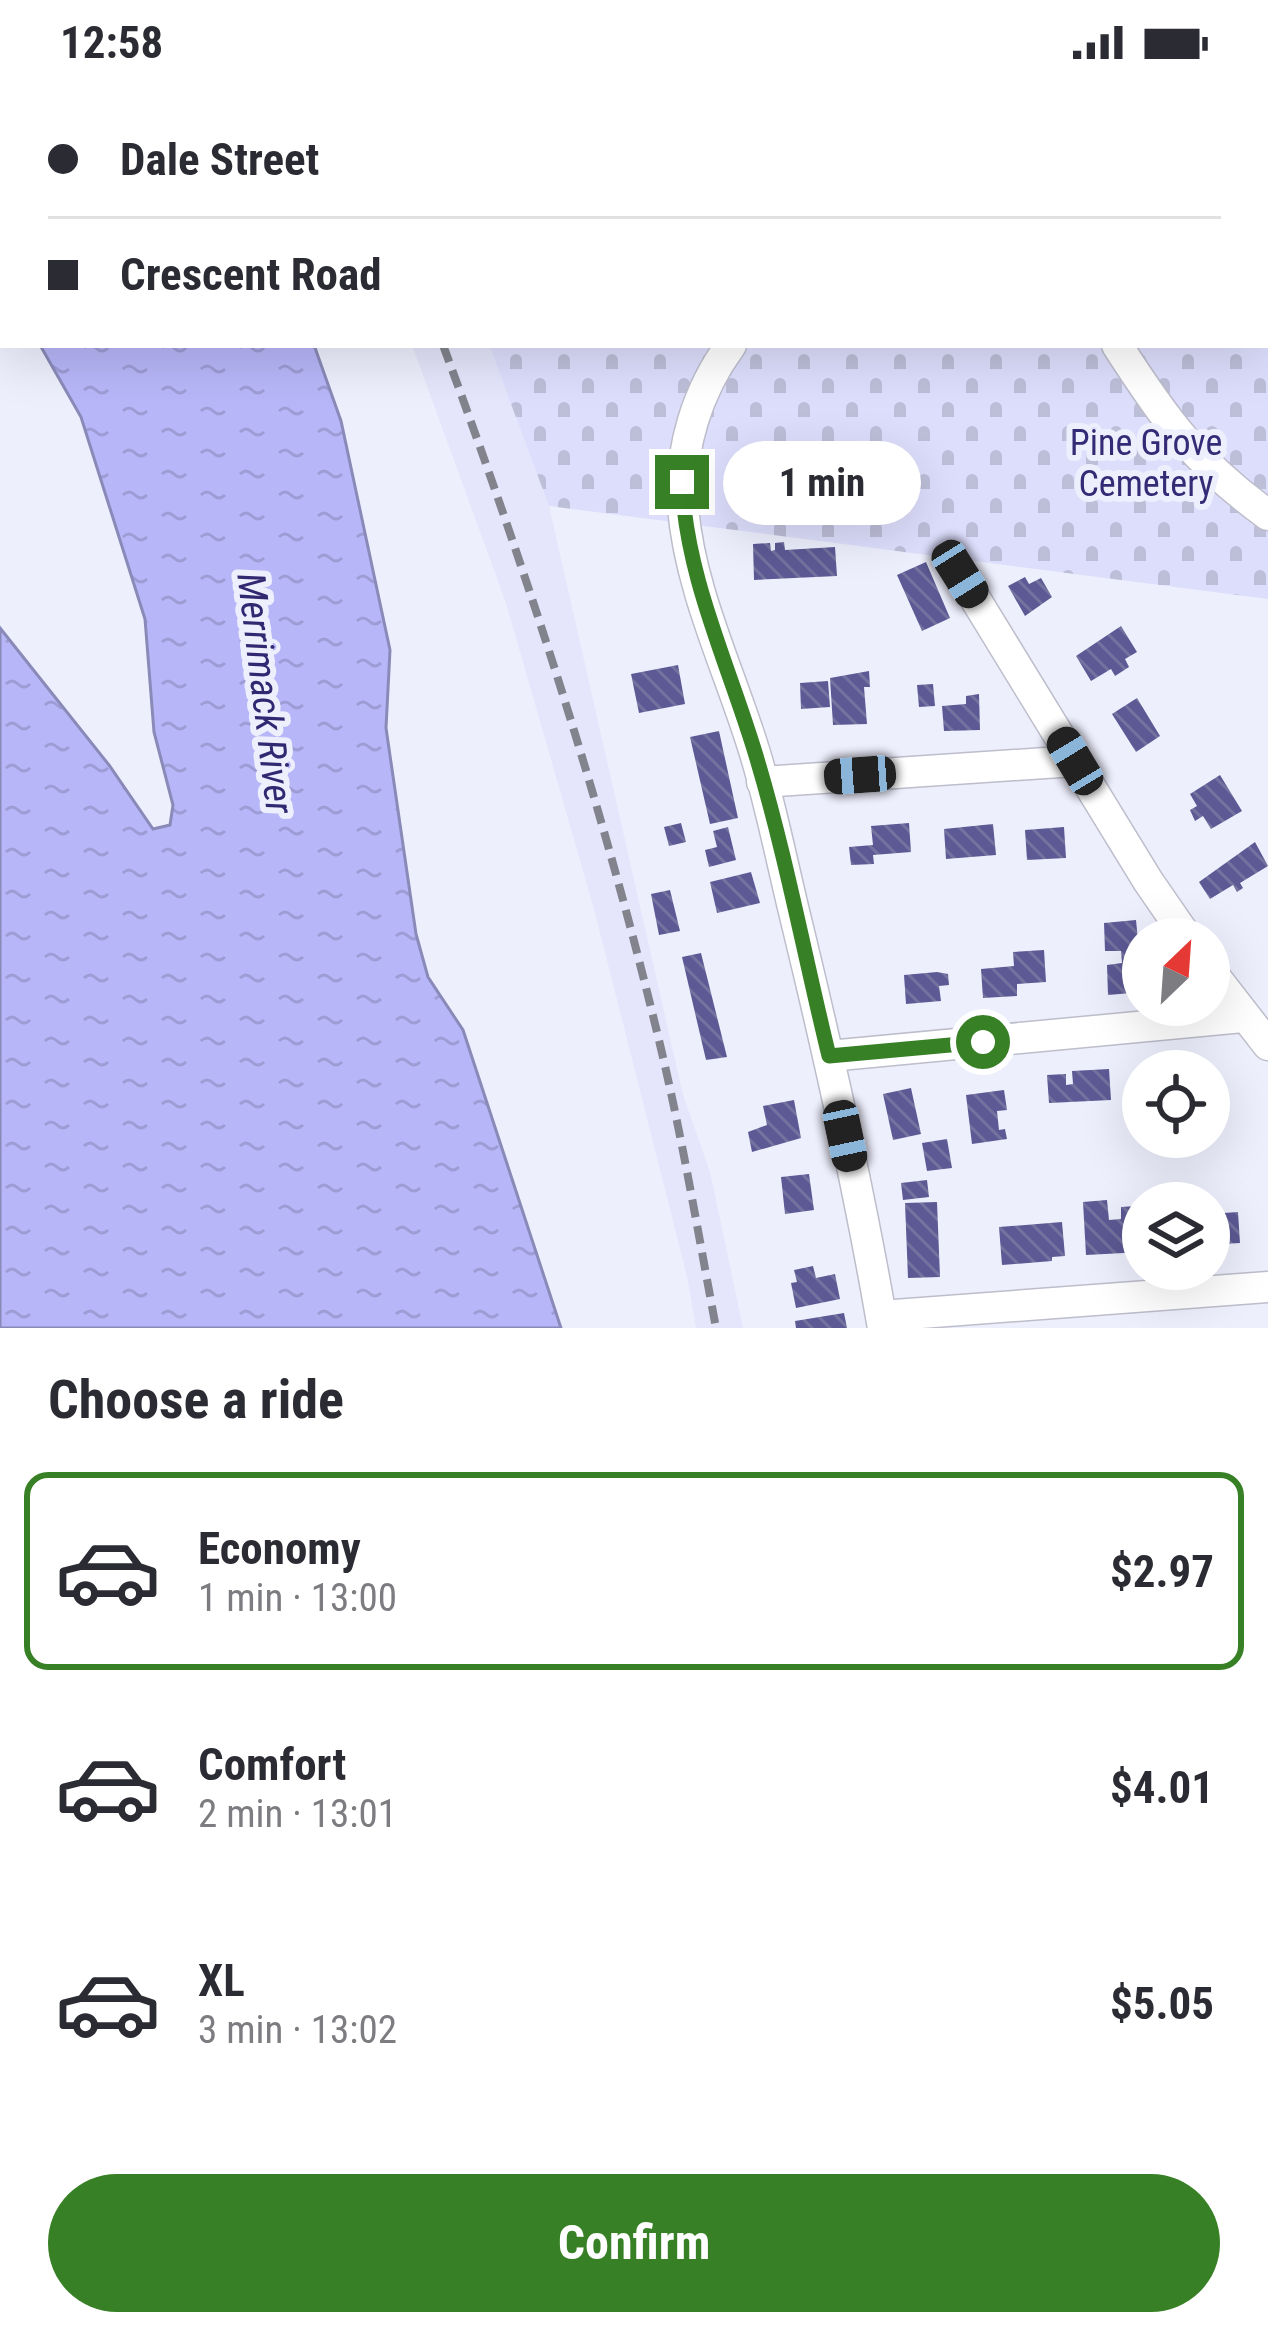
<!DOCTYPE html>
<html lang="en">
<head>
<meta charset="utf-8">
<style>
	body { margin:0; font-family:"Roboto Condensed",sans-serif; background:#f7f7f7; color:#2b2b33; height:100vh; display:flex; flex-direction:column; font-size:45px; white-space:nowrap }
	* { box-sizing:border-box; margin:0 }
	p { font-size:39px; color:#7c7c81 }
	.icon { flex:none; width:66px; height:66px; fill:none; stroke:currentColor; stroke-width:2; stroke-linecap:round; stroke-linejoin:round }
	.map { position:relative; height:1244px; overflow:hidden }
	.side { display:flex; flex-direction:column; background:#fff; flex:1 }
	.side>* { flex:none }
	.hud { position:absolute; left:0px; top:0px; width:1269px; height:264px; box-shadow:0 12px 48px #0002; display:grid; align-content:center; height:264px; padding:0 48px; background:#fff }
	.needle { width:78px; rotate:25deg }
	.controls { position:absolute; left:1122px; top:834px; display:grid; gap:24px }
	.controls a { display:grid; place-items:center; width:108px; height:108px; border-radius:50%; background:#fff; box-shadow:0 12px 48px #0002; font-size:60px }
	.end { position:absolute; width:54px; height:54px; margin:-27px; border:15px solid #388025; background:#fff; box-shadow:0 0 0 6px #fff }
	.from { border-radius:50% }
	.bubble { position:absolute; height:84px; border-radius:42px; background:#fff; box-shadow:0 12px 48px #0002; font-size:39px; font-weight:700; line-height:84px; text-align:center }
	.car { position:absolute; width:36px; height:72px; margin:-36px -18px; border-radius:15px; box-shadow:0 0 9px 3px #0007; background:linear-gradient(#222 24%,#8ab4d8 0 40%,#222 0 76%,#8ab4d8 0 86%,#222 0) }
	.hud b { display:flex; align-items:center; gap:42px; height:114px; font-size:45px }
	.hud b+b { border-top:3px solid #e1e1e2 }
	.hud i { width:30px; height:30px; background:#2b2b33 }
	ul { padding:0; list-style:none }
	li { display:flex; align-items:center; gap:36px; height:198px; margin:0 24px 18px; padding:0 24px; border:6px solid transparent; border-radius:24px }
	li div { flex:1 }
	li b { display:block; font-size:45px }
	li em { font-style:normal; font-weight:700 }
	li.on { border-color:#388025 }
	li>.icon { width:108px; height:108px; stroke-width:1.5 }
	h2 { padding:0 48px; font-size:54px; line-height:144px }
	.primary-button { display:flex; gap:24px; margin-top:auto; padding:24px 48px }
	.primary-button a { flex:1; height:138px; border-radius:72px; background:#388025; color:#fff; font-size:48px; font-weight:700; line-height:138px; text-align:center }
	.status { display:flex; justify-content:space-between; align-items:center; height:84px; padding:0 60px; background:#fff; direction:ltr }
	.status svg { height:33px; fill:currentColor }
	.map>svg:first-child { display:block }
	.built { fill:#e5e5fb }
	.cemetery { fill:url(#cemetery-stones) }
	.water { fill:url(#water-ripples); stroke:#8a8ab9; stroke-width:3 }
	.building { fill:url(#building-back-hatch) }
	.lines { fill:none; stroke-linecap:round; stroke-linejoin:round }
	.street-casing { stroke:#bdbdcc; stroke-width:33 }
	.street { stroke:#fff; stroke-width:30 }
	.rail { stroke:#83838d; stroke-width:8; stroke-dasharray:18 9; stroke-linecap:butt }
	.route { stroke:#388025; stroke-width:15 }
	.labels { text-anchor:middle; dominant-baseline:central; stroke-width:12; stroke-linejoin:round; paint-order:stroke }
	.park-label { font-size:36px; fill:#352a75; stroke:#eeeffd }
	.water-label { font-size:39px; font-style:italic; fill:#322771; stroke:#eeeffd }
</style>
</head>
<body>
<div class="status"><b>12:58</b><svg viewBox="0 0 49 12"><path d="M0 12V9h3v3zM5 12V6h3v6zM10 12V3h3v9zM15 12V0h3v12zM26 1h20v11H26zM47 4h2v5h-2z"/></svg></div>
<div class="map">
<svg width="1268" height="1244" viewBox="0 0 1268 1244">
	<defs>
		<pattern id="cemetery-stones" width="16" height="16" patternUnits="userSpaceOnUse" patternTransform="scale(3)"><rect width="16" height="16" fill="#dddefc"/><path d="M2 7V4a2 2 0 0 1 4 0v3zM10 15v-3a2 2 0 0 1 4 0v3z" fill="#bdbed8"/></pattern>
		<pattern id="water-ripples" width="26" height="14" patternUnits="userSpaceOnUse" patternTransform="scale(3)"><rect width="26" height="14" fill="#b7b6f8"/><path d="M2 4q2-2 4 0t4 0M15 11q2-2 4 0t4 0" fill="none" stroke="#9d9cd5"/></pattern>
		<pattern id="building-back-hatch" width="6" height="6" patternUnits="userSpaceOnUse" patternTransform="scale(3)"><rect width="6" height="6" fill="#5c5994"/><path d="M-1 5l2 2M0 0l6 6M5-1l2 2" fill="none" stroke="#74729e"/></pattern>
	</defs>
	<rect width="100%" height="100%" fill="#eeeffd"/>
	<path class="built" d="M412 261H489L549 422 683 1011 710 1088 743 1244H696L687 1192 594 825 506 519Z"/>
	<path class="cemetery" d="M389 0H1268V515L549 422 489 261H1266V3Z"/>
	<path class="water" d="M0 0H208L209 3H3V195Z
		M40 261H314L341 337 390 566 386 644 416 850 428 893 463 946 561 1244H0V544L109 681 153 745 170 741 173 721 154 648 145 535 81 333Z"/>
	<path class="building" d="M784 458 785 466 835 463 837 492 754 496 753 460 770 459 771 467 775 466V459Z
		M926 478 950 534 922 547 897 491Z
		M1025 493 1029 500 1041 494 1052 513 1025 532 1008 502Z
		M1121 542 1137 568 1125 575 1129 583 1115 592 1111 585 1091 597 1076 572Z
		M678 581 685 620 639 629 631 590Z
		M869 587 870 603H864L867 640 833 641 830 594Z
		M828 597 830 623 801 625 800 599Z
		M933 600 935 622 919 623 917 601Z
		M979 610 980 646 944 647 942 622 966 620V612Z
		M1137 614 1160 652 1136 668 1112 630Z
		M719 647 738 734 710 740 690 653Z
		M1220 691 1242 727 1211 745 1203 732 1195 737 1190 726 1197 722 1190 710Z
		M681 739 686 758 669 762 664 743Z
		M909 739 911 768 873 771 874 780 851 781 849 763 873 761 871 742Z
		M993 740 996 771 946 775 944 745Z
		M728 743 736 776 709 783 705 766 717 763 713 747Z
		M1064 743 1066 774 1027 776 1025 746Z
		M1255 758 1268 782 1240 799 1243 804 1237 808 1233 801 1210 815 1199 798Z
		M751 788 760 819 717 829 710 798Z
		M670 806 680 847 659 851 651 810Z
		M1136 836 1143 908 1108 911 1107 881 1122 879 1121 867H1105L1104 839Z
		M1044 866 1046 898 1017 900V912L983 914 981 885 1014 882 1013 868Z
		M701 869 727 973 706 976 682 873Z
		M937 888 948 890 949 901 939 902 941 917 906 920 904 891Z
		M1109 985 1111 1016 1049 1019 1047 991 1066 990V1001L1073 1000 1072 987Z
		M911 1004 921 1050 893 1056 883 1010Z
		M1004 1006 1007 1026 997 1027 999 1046 1005 1045 1007 1055 972 1060 966 1011Z
		M794 1016 801 1054 752 1068 748 1048 767 1041 763 1022Z
		M947 1055 952 1084 927 1087 922 1059Z
		M809 1090 814 1126 785 1130 781 1093Z
		M927 1096 929 1113 903 1116 901 1099Z
		M1107 1116 1109 1136 1121 1135V1123L1136 1122 1138 1134H1143V1168L1086 1171 1083 1118Z
		M937 1118 940 1193 908 1194 905 1119Z
		M1238 1128 1240 1159 1209 1161V1130Z
		M1062 1138 1065 1172 1052 1173V1177L1002 1181 999 1143Z
		M813 1182 816 1194 835 1190 840 1215 796 1224 791 1199 797 1198 794 1186Z
		M844 1229 847 1244H796L795 1237Z"/>
	<g class="lines">
		<defs>
			<path id="street" d="M731 261C697 307 679 365 683 423 690 510 733 593 757 676 773 731 784 788 798 844 830 976 860 1110 883 1244
				M1117 261C1165 336 1195 378 1268 431
				M960 490 1148 797 1188 855
				M762 698 1075 677
				M1209 885 1268 961
				M829 972 1243 933
				M881 1232 1268 1203"/>
		</defs>
		<use href="#street" class="street-casing"/>
		<use href="#street" class="street"/>
		<path class="rail" d="M338 0 339 3
			M443 261C525 483 599 710 655 940 680 1040 697 1143 716 1244"/>
	</g>
	<g class="lines">
		<path class="route" d="M682 398C686 495 730 583 757 675 786 772 805 874 829 972L983 958"/>
	</g>
	<g class="labels">
		<g class="park-label">
			<text x="1146" y="359">Pine Grove<tspan x="1146" dy="41">Cemetery</tspan></text>
		</g>
		<g class="water-label">
			<text transform="translate(265 609) rotate(83)">Merrimack River</text>
		</g>
	</g>
</svg>
<div class="controls">
<a><svg class="needle" viewBox="-14 -14 28 28"><path d="M0-13l5 13h-10z" fill="#e53935"/><path d="M0 13l5-13h-10z" fill="#7c7c81"/></svg></a>
<a><svg class="icon" aria-label="locate" viewBox="0 0 24 24"><circle cx="12" cy="12" r="6"/><path d="M12 2v4M12 18v4M2 12h4M18 12h4"/></svg></a>
<a><svg class="icon" aria-label="layers" viewBox="0 0 24 24"><path d="M12 4l9 5-9 5-9-5zM3 14l9 5 9-5"/></svg></a>
</div>
<i class="end from" style="left:983px;top:958px"></i>
<i class="end" style="left:682px;top:398px"></i>
<div class="bubble" style="left:723px;top:357px;width:198px">1 min</div>
<i class="car" style="left:960px;top:490px;rotate:148deg"></i>
<i class="car" style="left:1075px;top:677px;rotate:329deg"></i>
<i class="car" style="left:860px;top:691px;rotate:266deg"></i>
<i class="car" style="left:845px;top:1052px;rotate:168deg"></i>
<div class="hud">
<b><i class="from"></i>Dale Street</b>
<b><i></i>Crescent Road</b>
</div>
</div>
<section class="side">
<h2>Choose a ride</h2>
<ul>
<li class="on"><svg class="icon" aria-label="car" viewBox="0 0 24 24"><path d="M5 17H2v-5l4-1 3-4h7l3 4 3 1v5h-3M9 17h6M6 11h13"/><circle cx="7" cy="17" r="2"/><circle cx="17" cy="17" r="2"/></svg><div><b>Economy</b><p>1 min · 13:00</p></div><em>$2.97</em></li>
<li><svg class="icon" aria-label="car" viewBox="0 0 24 24"><path d="M5 17H2v-5l4-1 3-4h7l3 4 3 1v5h-3M9 17h6M6 11h13"/><circle cx="7" cy="17" r="2"/><circle cx="17" cy="17" r="2"/></svg><div><b>Comfort</b><p>2 min · 13:01</p></div><em>$4.01</em></li>
<li><svg class="icon" aria-label="car" viewBox="0 0 24 24"><path d="M5 17H2v-5l4-1 3-4h7l3 4 3 1v5h-3M9 17h6M6 11h13"/><circle cx="7" cy="17" r="2"/><circle cx="17" cy="17" r="2"/></svg><div><b>XL</b><p>3 min · 13:02</p></div><em>$5.05</em></li>
</ul>
<div class="primary-button"><a>Confirm</a></div>
</section>
</body>
</html>
